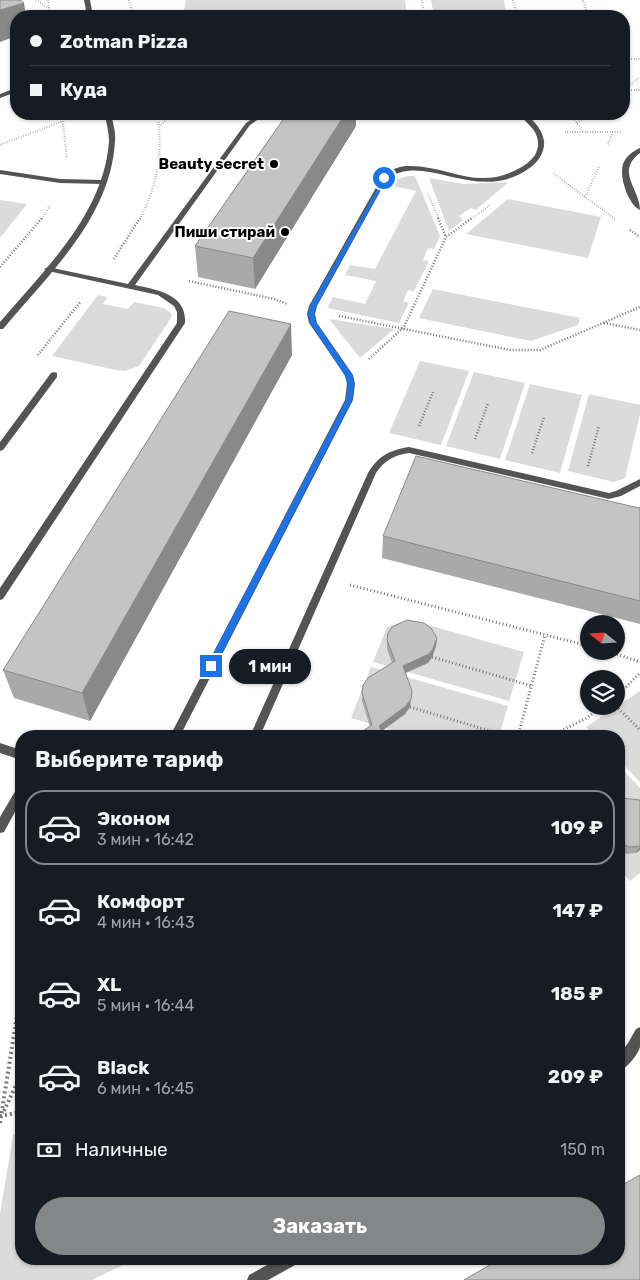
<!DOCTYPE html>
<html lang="ru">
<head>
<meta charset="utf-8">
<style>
	body { margin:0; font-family:Rubik,sans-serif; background:#242831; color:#f1f3f6; height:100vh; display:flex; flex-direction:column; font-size:19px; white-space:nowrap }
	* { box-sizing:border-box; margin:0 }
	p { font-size:16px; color:#9ea1a6 }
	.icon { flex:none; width:28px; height:28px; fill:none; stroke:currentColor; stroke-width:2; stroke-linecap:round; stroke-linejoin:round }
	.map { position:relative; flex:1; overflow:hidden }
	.details { position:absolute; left:15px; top:730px; width:610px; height:535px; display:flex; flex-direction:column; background:#171b24; border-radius:20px; box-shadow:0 1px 4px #0004 }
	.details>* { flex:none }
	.banner { position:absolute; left:10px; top:10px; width:620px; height:110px; border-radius:20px; box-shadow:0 1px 4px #0004; display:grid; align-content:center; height:110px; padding:0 20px; background:#171b24 }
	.needle { width:32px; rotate:288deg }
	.tools { position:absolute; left:580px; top:615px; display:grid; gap:10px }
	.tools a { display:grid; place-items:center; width:45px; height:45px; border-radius:50%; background:#171b24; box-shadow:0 1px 4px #0004; font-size:25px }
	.end { position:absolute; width:22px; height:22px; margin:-11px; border:6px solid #1a73e8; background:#fff; box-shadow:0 0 0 2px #fff }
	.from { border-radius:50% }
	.bubble { position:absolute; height:35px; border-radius:18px; background:#171b24; box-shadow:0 1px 4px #0004; font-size:16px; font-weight:700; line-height:35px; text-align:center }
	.banner b { display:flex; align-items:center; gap:18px; height:48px; font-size:19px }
	.banner b+b { border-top:1px solid #363941 }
	.banner i { width:12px; height:12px; background:#f1f3f6 }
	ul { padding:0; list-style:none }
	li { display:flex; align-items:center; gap:15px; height:75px; margin:0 10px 8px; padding:0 10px; border:2px solid transparent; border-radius:20px }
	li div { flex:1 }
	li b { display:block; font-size:19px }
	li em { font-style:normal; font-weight:700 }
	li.active { border-color:#858687 }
	li>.icon { width:45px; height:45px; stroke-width:1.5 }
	h2 { padding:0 20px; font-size:22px; line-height:60px }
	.pay { display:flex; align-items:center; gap:12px; height:55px; padding:0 20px; font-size:19px }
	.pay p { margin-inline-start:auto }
	.action { display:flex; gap:10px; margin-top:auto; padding:10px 20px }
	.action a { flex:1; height:58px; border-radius:30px; background:#858687; color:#fff; font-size:20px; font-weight:700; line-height:58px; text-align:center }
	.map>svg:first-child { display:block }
	.green { fill:#dbdbdb }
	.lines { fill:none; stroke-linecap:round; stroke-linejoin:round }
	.path-far3 { stroke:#767676; stroke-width:2; stroke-dasharray:0.5 2; stroke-linecap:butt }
	.path-far2 { stroke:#767676; stroke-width:2.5; stroke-dasharray:1 2; stroke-linecap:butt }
	.path-far1 { stroke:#767676; stroke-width:3; stroke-dasharray:1 2.5; stroke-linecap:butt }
	.path { stroke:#767676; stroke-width:4; stroke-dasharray:2 3; stroke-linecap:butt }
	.lane { fill:#545454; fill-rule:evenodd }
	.street { fill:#545454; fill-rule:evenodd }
	.wall { fill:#a9a9a9 }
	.shaded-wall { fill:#898989 }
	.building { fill:#c4c4c4; stroke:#898989 }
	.route { fill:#1a73e8 }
	.poi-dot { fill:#000; stroke:#fff; stroke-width:2 }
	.labels { text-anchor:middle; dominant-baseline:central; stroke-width:4; stroke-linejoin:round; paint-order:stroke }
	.far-poi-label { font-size:15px; font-weight:bold; fill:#000; stroke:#fff; text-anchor:end }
</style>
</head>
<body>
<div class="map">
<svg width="640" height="1280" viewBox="0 0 640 1280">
	<rect width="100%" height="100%" fill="#fff"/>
	<path class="green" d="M186 0H405L407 16H183Z
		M431 0H504L507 16H434Z
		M408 176H415L440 236 434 249 428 248 423 260 429 261 414 291 408 290 403 301 409 303 399 323 327 308 333 297 365 304 376 281 345 275 350 265 375 269 416 191 393 186 398 179Z
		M429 178 464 184 509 182 476 210 471 208 459 216 463 220 449 231Z
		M508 199 601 217 588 258 466 234Z
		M0 200 27 204 0 238Z
		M433 289 580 318 578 325 531 341 419 318Z
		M98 295 107 297 103 304 128 309 134 302 164 308 172 314 171 318 139 366 125 371 116 370 52 356Z
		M329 319 394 329 360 358Z
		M420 361 469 371 441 445 389 433Z
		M474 372 525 383 500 459 446 446Z
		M530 384 582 395 560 473 505 460Z
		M589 394 640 405V414L625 478 614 482 568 471Z
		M410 620 524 652 509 701 373 662 387 627Z
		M371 667 508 706 499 736H412L351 718Z
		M640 691V782L619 760V736H595L586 727Z
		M619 766 640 788V873L630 881 619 869Z
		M21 1133V1259H135L92 1280H0V1214L13 1135Z"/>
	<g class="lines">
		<path class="path-far3" d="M36 0 49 8
			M48 0 50 16
			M129 0 133 16
			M422 0 424 16
			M513 0 517 16
			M583 0 588 16
			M624 59H640
			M624 89 640 77
			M624 90H640
			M62 114 67 158
			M570 114 584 132
			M577 123 590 114
			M161 125 172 114
			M565 132H621
			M608 144 613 132
			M0 145 63 121
			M554 174 615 219
			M428 194 439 219
			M585 197 599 166
			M42 219 51 204
			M140 219C157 185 164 152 157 114
			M471 219 490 205"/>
		<path class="path-far2" d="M438 218 446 237
			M630 230 640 237
			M114 259 140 218
			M0 267 42 218
			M189 281 274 299 287 304
			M339 316 510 350H540L640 307
			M604 323 640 330
			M38 355 81 301
			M369 359 404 327 446 237 472 218
			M419 426 433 392
			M475 439 488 403
			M532 453 544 417
			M588 466 599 426"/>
		<path class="path-far1" d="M350 585 589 646
			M607 651 640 662
			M432 657 532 686
			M616 697 640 673
			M616 706 640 730
			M410 707 507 736
			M518 736 545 635
			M551 736 585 719 604 706"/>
		<path class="path" d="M4 1111 21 1074
			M0 1116 21 1112
			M0 1123 21 990"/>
		<path class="lane" d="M16 88V92L0 98V94Z
			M259 114H266L250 125 135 285C157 290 187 294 185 323L3 599 0 600V588L177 323V312L174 306 158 295 48 271 44 269 48 267 128 284 246 123Z
			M517 114H524C534 120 542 129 544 141 545 151 539 161 531 167 478 207 425 150 387 179L317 306 315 314 317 323 353 375 355 384 353 400 180 736H170L345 400 347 384 345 375 309 323 307 314 309 306 382 177C389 171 396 167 406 166 447 164 475 192 518 169 524 166 531 161 535 155 545 136 529 124 517 114Z
			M640 148V153C615 172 640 189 640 210 628 204 619 177 623 164 626 156 633 151 640 148Z
			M0 170 60 179 103 180 106 182 103 184 60 183 0 174Z
			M54 372 57 373V377L3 450 0 451V442L51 373Z
			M409 447 609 493 616 491 640 479V486L621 496 609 499 409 453C394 455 384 461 376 473L260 736H250L368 473C378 456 390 450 409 447Z
			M0 743 21 750V760L0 753Z
			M21 786V801L4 832 0 833V817L17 788Z
			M640 1027C640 1033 640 1041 640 1047 638 1055 626 1069 619 1071V1055L628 1043 636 1029Z
			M278 1259H299L297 1264 268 1280H247L249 1275Z"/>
		<path class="street" d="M84 0H90L93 16H87Z
			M105 114H111C113 123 116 132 115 141 111 217 49 274 3 329H0V322C45 269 104 214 109 141 109 132 106 123 105 114Z"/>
	</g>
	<path class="wall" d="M287 114H356V126L255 289 198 277 195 246Z
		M292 355 90 721 14 698 3 670Z
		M640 507V624L382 558 383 536 639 508Z
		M437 638 436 646 432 657 428 663 406 673 410 707 405 714 382 731 370 727 362 701 363 685 392 663 387 649V640Z
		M619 799 640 800V850L636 853 626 854 619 851Z"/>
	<path class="shaded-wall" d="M24 3 26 16H16V36L0 42V10Z
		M345 114H356V126L255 289 253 258Z
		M291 324 292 355 90 721 82 693Z
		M437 638 436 646 432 657 428 663 402 674 403 666Z
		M412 691 410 707 405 714 379 733V726Z
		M640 846V850L636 853Z"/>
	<path class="building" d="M0 0H20L24 3 0 10Z
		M287 114H345L253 258 195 246Z
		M229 311 291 324 82 693 3 670Z
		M416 456 639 508 640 507V601L383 536Z
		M407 620 424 623 431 628 437 638 433 649 429 654 403 666 412 691 411 699 406 706 379 726 384 736H355L372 725 362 693 363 685 368 678 395 661 387 640 388 633 392 627Z
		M621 798 640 800V846L629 847 619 842V799Z
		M640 1175V1280H464L500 1259H619V1187Z"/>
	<path class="route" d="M384 177 387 178 316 306 314 314 316 323 352 375 354 384 352 400 214 668H208V663L346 400 348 384 345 376 310 323 308 314 310 306Z"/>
	<g class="poi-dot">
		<circle cx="274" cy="164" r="5"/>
		<circle cx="285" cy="232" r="5"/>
	</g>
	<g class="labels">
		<g class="far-poi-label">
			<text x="264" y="164">Beauty secret</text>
			<text x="275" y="232">Пиши стирай</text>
		</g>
	</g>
</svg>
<div class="tools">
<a><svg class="needle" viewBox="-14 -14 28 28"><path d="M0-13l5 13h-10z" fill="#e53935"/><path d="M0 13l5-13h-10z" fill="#9ea1a6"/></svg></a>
<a><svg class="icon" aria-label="layers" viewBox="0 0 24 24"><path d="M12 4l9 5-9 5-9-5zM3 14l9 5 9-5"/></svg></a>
</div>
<i class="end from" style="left:384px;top:178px"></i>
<i class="end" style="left:211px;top:666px"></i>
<div class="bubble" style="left:229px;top:649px;width:82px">1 мин</div>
<div class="banner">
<b><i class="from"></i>Zotman Pizza</b>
<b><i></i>Куда</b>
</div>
<section class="details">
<h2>Выберите тариф</h2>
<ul>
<li class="active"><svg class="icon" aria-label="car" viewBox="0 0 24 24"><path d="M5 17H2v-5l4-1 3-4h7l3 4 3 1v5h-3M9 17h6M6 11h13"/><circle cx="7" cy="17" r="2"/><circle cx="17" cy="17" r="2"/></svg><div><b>Эконом</b><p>3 мин · 16:42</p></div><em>109 ₽</em></li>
<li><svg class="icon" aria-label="car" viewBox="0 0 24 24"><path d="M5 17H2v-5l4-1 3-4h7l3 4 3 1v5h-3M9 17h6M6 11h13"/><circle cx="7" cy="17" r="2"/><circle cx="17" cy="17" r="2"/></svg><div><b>Комфорт</b><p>4 мин · 16:43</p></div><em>147 ₽</em></li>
<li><svg class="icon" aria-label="car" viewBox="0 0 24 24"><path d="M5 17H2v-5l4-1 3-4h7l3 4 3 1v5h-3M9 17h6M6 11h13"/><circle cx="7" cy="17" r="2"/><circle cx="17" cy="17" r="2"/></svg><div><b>XL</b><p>5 мин · 16:44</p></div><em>185 ₽</em></li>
<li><svg class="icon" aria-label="car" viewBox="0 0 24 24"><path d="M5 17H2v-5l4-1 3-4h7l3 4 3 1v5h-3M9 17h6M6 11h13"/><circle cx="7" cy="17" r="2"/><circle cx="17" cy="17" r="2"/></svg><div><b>Black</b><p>6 мин · 16:45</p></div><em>209 ₽</em></li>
</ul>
<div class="pay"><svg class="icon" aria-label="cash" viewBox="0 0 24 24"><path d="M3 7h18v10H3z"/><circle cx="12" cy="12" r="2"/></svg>Наличные<p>150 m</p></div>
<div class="action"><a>Заказать</a></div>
</section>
</div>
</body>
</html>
